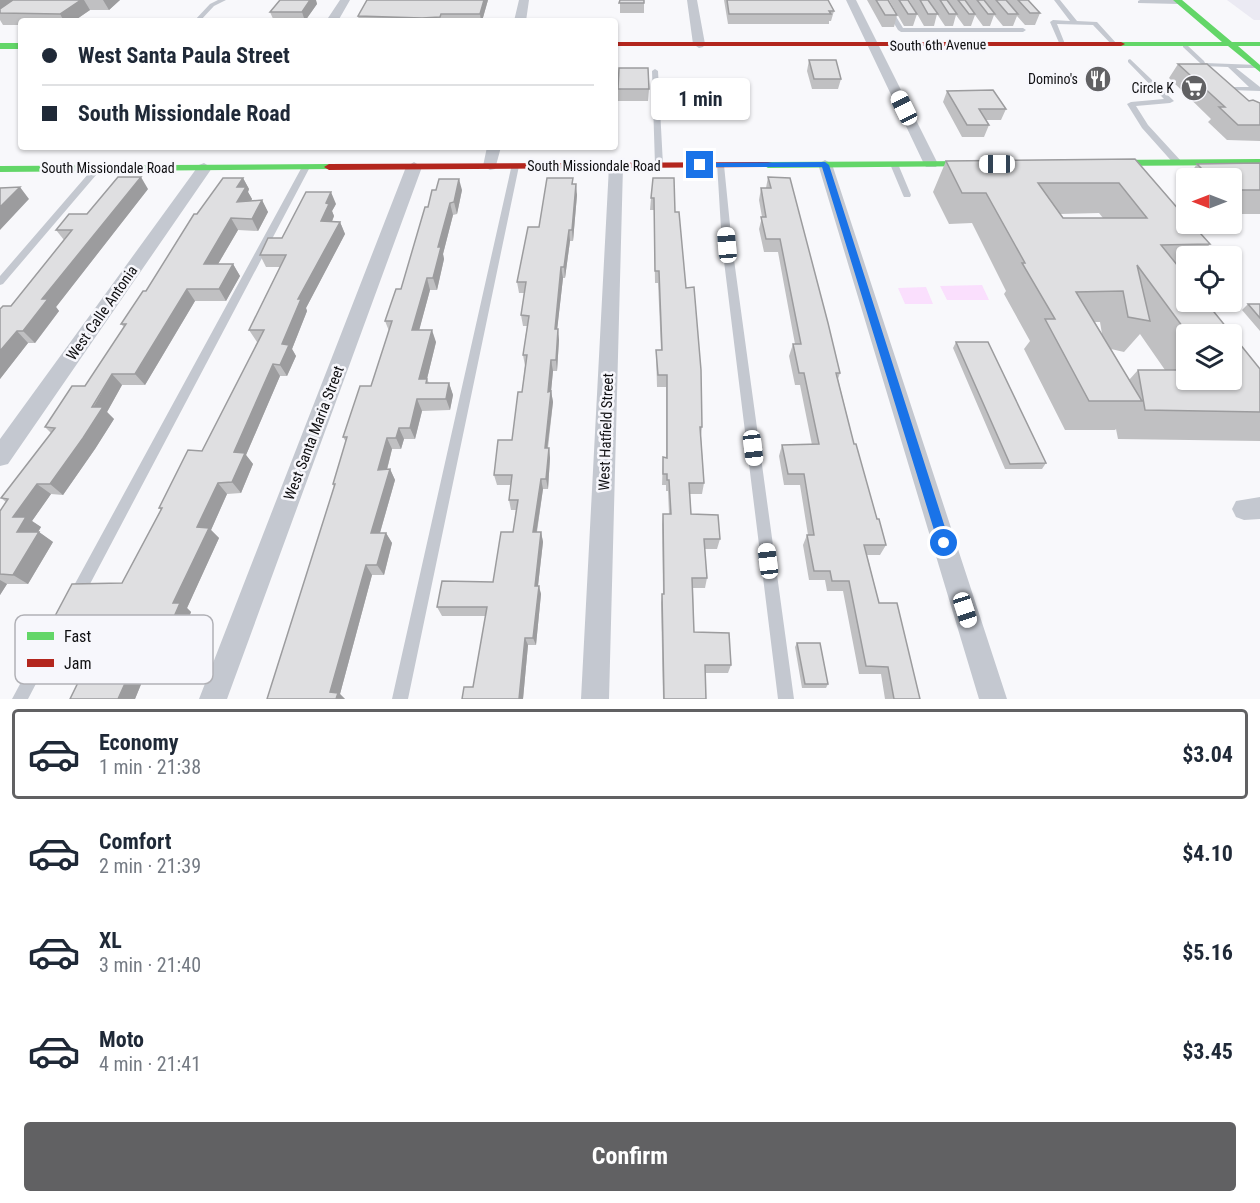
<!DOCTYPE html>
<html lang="en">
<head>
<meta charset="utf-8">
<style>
	body { margin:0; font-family:"Roboto Condensed",sans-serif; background:#f6f6f7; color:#1f2937; height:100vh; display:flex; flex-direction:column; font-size:22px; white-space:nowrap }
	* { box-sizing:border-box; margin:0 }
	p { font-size:20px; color:#747a83 }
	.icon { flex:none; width:33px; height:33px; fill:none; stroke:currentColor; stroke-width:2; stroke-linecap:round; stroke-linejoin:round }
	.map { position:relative; height:699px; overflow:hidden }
	.panel { display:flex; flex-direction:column; background:#fff; flex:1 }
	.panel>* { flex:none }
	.hud { position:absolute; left:18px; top:18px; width:600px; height:132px; border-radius:6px; box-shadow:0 2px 4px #0004; display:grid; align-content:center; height:132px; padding:0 24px; background:#fff }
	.needle { width:39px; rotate:270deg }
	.tools { position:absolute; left:1176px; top:168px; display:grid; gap:12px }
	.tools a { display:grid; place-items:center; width:66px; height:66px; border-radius:6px; background:#fff; box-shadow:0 2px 4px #0004; font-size:30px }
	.end { position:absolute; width:27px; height:27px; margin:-14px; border:8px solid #1a73e8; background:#fff; box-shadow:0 0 0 3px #fff }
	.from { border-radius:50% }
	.bubble { position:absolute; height:42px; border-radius:6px; background:#fff; box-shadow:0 2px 4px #0004; font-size:20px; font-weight:700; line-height:42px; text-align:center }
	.car { position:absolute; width:18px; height:36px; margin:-18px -9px; border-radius:8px; box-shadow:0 0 4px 2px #0007; background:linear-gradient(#fff 24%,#345 0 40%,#fff 0 76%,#345 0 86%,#fff 0) }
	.hud b { display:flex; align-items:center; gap:21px; height:57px; font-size:22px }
	.hud b+b { border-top:2px solid #e0e1e3 }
	.hud i { width:15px; height:15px; background:#1f2937 }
	ul { padding:10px 0 0; list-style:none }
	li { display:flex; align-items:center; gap:18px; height:90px; margin:0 12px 9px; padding:0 12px; border:3px solid transparent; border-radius:6px }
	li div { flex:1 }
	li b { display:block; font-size:22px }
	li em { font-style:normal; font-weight:700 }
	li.active { border-color:#616163 }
	li>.icon { width:54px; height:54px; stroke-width:1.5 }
	.primary-button { display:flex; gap:12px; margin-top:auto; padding:12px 24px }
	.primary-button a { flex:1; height:69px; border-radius:6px; background:#616163; color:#fff; font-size:24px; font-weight:700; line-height:69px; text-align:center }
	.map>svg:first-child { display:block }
	.built { fill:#ebeaf3 }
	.green { fill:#fadffd }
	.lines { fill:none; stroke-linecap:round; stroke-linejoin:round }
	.lane { fill:#c4c8d0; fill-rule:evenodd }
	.street { fill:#c4c8d0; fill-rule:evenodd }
	.fast { fill:#63d668; fill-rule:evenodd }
	.jam { fill:#b3261e; fill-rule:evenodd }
	.wall { fill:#c0c0c2; fill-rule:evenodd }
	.shaded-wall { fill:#9c9c9e }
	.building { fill:#dfdfe1; stroke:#9c9c9e; stroke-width:1.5; fill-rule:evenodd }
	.route { fill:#1a73e8 }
	.labels { text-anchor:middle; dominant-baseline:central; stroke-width:5; stroke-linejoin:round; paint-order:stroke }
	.far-street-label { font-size:14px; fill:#0f0f11; stroke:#f7f7fc }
	.far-poi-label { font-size:14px; fill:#0f0f11; stroke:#f7f7fc; text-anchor:end }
	.street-label { font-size:15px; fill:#0f0f11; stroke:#f7f7fc }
	.key { fill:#f7f7fc; stroke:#b1b1b6; stroke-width:1.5 }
	.key-label { font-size:16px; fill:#0f0f11 }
</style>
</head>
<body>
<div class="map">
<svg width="1260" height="699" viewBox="0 0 1260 699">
	<rect width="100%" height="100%" fill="#f8f8fb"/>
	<path class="built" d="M1227 0H1260V20H1254Z"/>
	<path class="green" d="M982 285 989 300H947L940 286Z
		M926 287 933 304H905L898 288Z"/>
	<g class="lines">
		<path class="lane" d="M218 0H226L214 6 200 21H194L210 4Z
			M880 0H886L903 28H1023L1026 30 1023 32H901L898 30Z
			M1054 0H1060L1077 21 1097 22 1117 44V46H1113L1093 25 1057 24 1065 44 1060 45 1050 22 1053 20 1070 21Z
			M1140 0H1179L1182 2 1179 4 1138 3V1Z
			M1183 45H1187L1204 61 1205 63 1258 65 1259 66 1256 68H1236L1260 87V91L1230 90 1228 89 1232 87H1249L1228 67 1203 66 1202 64 1200 63 1183 47Z
			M1130 59 1174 101 1170 103 1136 106 1148 125 1181 161V165H1175L1142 128 1127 104 1131 102 1164 99 1128 62V60Z
			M655 69 658 71 663 165 659 167 655 165 652 71Z
			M891 162H897L898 164 911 195 910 197H904L903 195 890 164Z
			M717 163H720L724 165 732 245 794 699H778L722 245Z
			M512 164H515L519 166 408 699H392Z
			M303 165H309L310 167 81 601 76 603 71 601 69 596 71 591Z
			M95 166H98L102 168 3 284 0 285V276Z
			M68 602 73 604 75 609 28 699H12L63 604Z"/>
		<path class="street" d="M340 0H350L338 21H326Z
			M519 0H529L526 21H514Z
			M687 0H697L705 44 703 47 699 48 693 44Z
			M846 0H856L938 164 936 167H926L924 164Z
			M487 147H501L495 169 490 170 483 166Z
			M825 160 832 164 1007 699H979L818 164Z
			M414 162 422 167 227 699H199L406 167Z
			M616 162 623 166 609 699H581L609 166Z
			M204 163 212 168 8 464 0 466V439L199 165Z
			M1260 497V519L1244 520 1236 517 1232 509 1236 501Z"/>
		<path class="fast" d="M1173 0H1182L1232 42H1260V46H1238L1260 65V72L1228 46H1118V42H1222Z
			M0 43H21V49H0Z
			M1260 159V165L1100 166 1095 163 1100 160Z
			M982 161 987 164 986 166 768 168 763 165 768 162Z
			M329 164 334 167 333 169 0 172V166Z"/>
		<path class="jam" d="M615 42H1121L1125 44 1121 46H615Z
			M768 162 772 163V167L329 170 324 167 329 164Z"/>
	</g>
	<path class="wall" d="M0 0H120L109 10H90L74 21H21V25H3L0 20Z
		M488 0 482 21H359L358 16Z
		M620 0H644V13H620Z
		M724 0H828L834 11 831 21H829V24H728Z
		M867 0H888L897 15 894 27H882Z
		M889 0H908L917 14 913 26H904Z
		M909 0H1028L1040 13 1035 25H1025L1017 16 1013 26H1003L994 15 990 26H983L975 15 971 26H964L956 15 953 26H945L937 14 934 26H924Z
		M316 1 317 4 305 21H274L270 12Z
		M809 60 841 79 838 89H812L807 71Z
		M1178 64 1249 101 1260 103V141L1227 140 1208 122 1211 119 1169 78Z
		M618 89H649L648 101H618Z
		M947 91 1006 109 1001 120H986L989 125 984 137H962L943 102Z
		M65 147H133L131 149H67Z
		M1135 159 1210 244 1200 256H1186V273L1185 275 1260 369V441L1118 439 1116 429 1115 430H1065L1024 349 1030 341 1004 294 1006 291 972 223 949 224 933 192 946 161ZM1099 213 1103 218H1063L1060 214ZM1095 322H1100L1102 334ZM1140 334 1165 370H1138L1129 380 1111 349 1124 352ZM1186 334H1232V380H1186Z
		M1260 163V214H1232V178H1186V195L1180 188 1197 164Z
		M768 177 840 373 838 379 854 444 877 519 886 545 880 555H867L879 603 920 699H885L881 674H859L843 591H827L825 580H809L803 545 807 535H808L800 485H784L779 456 782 445H812L800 385H795L789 356 793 344H795L778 252H764L759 229 762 217 759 200 761 188H766Z
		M243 178 249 189 248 192 252 199 251 201 262 200 268 212 258 231 238 230 218 264H233L240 276 226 301H195L145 385H122L107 412 114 419 95 449 63 495 51 494 32 521 41 527 38 532H39L53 542 28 584H7L0 595V511L6 502 1 498 51 433 45 427 85 386 124 327 121 324 146 291 197 214Z
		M653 178 675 212 686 288 702 427 701 436 704 483 702 494H690L691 514 720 539 717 549H705L707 578 705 588H693L694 632 731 665 728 673H705L706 699H663L661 603 662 594H663L662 524 663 514H669L668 491H666V485H662L663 457 666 458V387H657L656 350H661L658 283H655L654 210H650L651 198Z
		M573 184 577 195 573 241H570L565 278H563L557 329 559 340 557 371H553L551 391 553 402 548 448H549L550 458 548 489H543L537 532H541L543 542 538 586 541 594 536 645H528L523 699H462L473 687 486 616H442L437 607 493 582 513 532 516 510H511L509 500 511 485H497L494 475 512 440 522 392 525 366 523 355 527 326H523L521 315 524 293H519L517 282 539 227Z
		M148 189 56 307 59 311 35 343H28L0 379 11 306 64 240 56 230 87 214Z
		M462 190 457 214 453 215 443 254 444 259 437 290H430L419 330 436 342 427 379 429 383H449L453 395 450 410 422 411 415 439H404L401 449H392L387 470 390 469 395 480 380 533H386L392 543 384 575H372L340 694 345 699H267L334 487 333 484 346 442 343 437 371 386 389 331 385 321 401 289 428 207Z
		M336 204 332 211 334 216 332 222H340L345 234 306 308 307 311 292 349 296 356 287 376H280L246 455 253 464 241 493 227 494 211 530 219 538 187 608 191 612 172 659H157L149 677H144L135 699H70L86 666 77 662 95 625H70L55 616 122 583 161 510 159 508 202 451 258 342H257L249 330 280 267H266L260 255 282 238Z
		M1248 304H1260V331L1242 310Z
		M956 342 1046 463 1042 469H1005L953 348Z
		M797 643 828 684 826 688H802L795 647Z"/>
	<path class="shaded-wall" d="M0 0H18L0 13Z
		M81 0H84L90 10 74 21H64L60 14Z
		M103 0H120L109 10Z
		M310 0H316L317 4 305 21 302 12Z
		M484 0H488L482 21H481L480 14Z
		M141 177 148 189 56 307 59 311 35 343 23 331 42 299Z
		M243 178 249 189 248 192 252 199 243 214 237 202V187Z
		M459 179 462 190 457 214 454 202Z
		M576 184 577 195 573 241 572 230Z
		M20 187 29 199 0 230V207Z
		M331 192 336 204 332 211 334 216 327 233 321 221 326 203Z
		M262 200 268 212 258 231 252 219Z
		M450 203 453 215 443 254 444 259 437 290 433 278 438 247Z
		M231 218 238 230 211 276 204 264Z
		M340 222 345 234 306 308 307 311 292 349 296 356 287 376 280 365 282 344 298 299Z
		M569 230 570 241 565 278 564 267Z
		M233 264 240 276 226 301 219 289Z
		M561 267 563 278 556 340 555 329Z
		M427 278 430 290 416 342 412 330Z
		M187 289 195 301 145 385 135 374Z
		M558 329 559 340 557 371 556 360Z
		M432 330 436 342 424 391 419 379Z
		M17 331 28 343 0 379V351Z
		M551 360 553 371 550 402 548 392Z
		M273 364 280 376 246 455 253 464 241 493 232 482 234 452Z
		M112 374 122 385 107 412 114 419 95 449 63 495 50 484Z
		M449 383 453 395 450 410 446 399Z
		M551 391 553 402 546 458 545 448Z
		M417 399 422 411 415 439 410 428Z
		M399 428 404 439 401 449 396 438Z
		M387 438 392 449 384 481 378 470Z
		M549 448 550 458 548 489 546 479Z
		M390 469 395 480 377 543 371 533Z
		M541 479 543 489 535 542 533 532Z
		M218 483 227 494 211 530 219 538 187 608 191 612 172 659 159 651 173 603 197 527Z
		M37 484 51 494 32 521 41 527 32 542 17 532 13 517Z
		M39 532 53 542 28 584 13 575Z
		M541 532 543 542 537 594 535 586Z
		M386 533 392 543 384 575 377 565Z
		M366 565 372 575 340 694 345 699H336L330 692Z
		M0 580 7 584 0 595Z
		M539 586 541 594 536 645 533 638Z
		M525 638 528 645 523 699H519Z
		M143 651 157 659 149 677 135 670Z
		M131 670 144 677 135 699H118Z"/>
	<path class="building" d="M13 0H81L60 14 0 13V9Z
		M280 0H310L302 12H270Z
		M367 0H484L480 14H441L440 17 422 18 358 16Z
		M620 0H644V3H619Z
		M727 0H828L834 11H829L831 14H729Z
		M876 0H888L897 15H885Z
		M899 0H908L917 14H908Z
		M920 0H928L938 14H928Z
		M940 0H947L957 14H949Z
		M958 0H965L975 14H969Z
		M977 0H984L995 14H988Z
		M996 0H1006L1018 14H1008Z
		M1018 0H1028L1040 13H1030Z
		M809 60H836L841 79H814Z
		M1178 64H1207L1249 101 1253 100 1260 103V125H1238L1219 107H1225Z
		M619 68H648L649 89H618Z
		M993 90 1006 109H979L989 125H967L947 91Z
		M1135 159 1186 218V224H1192L1210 244 1161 245 1186 276V302H1206L1260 369V412L1145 410 1138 370H1186V380H1232V334H1188L1137 265 1150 321 1128 317 1123 291 1076 292 1142 401H1089L1045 319H1055L1022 263H1025L986 193H962L946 161ZM1038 183H1119L1147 218H1063Z
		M1260 163V190H1232V178H1211L1197 164Z
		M118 177H141L42 299H48L23 331H17L0 351V309L3 306H11L72 230H56L69 214H87Z
		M768 177 790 178 828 323 840 373H836L854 444H856L877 519H879L886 545H864L879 603H897L920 699H894L888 667 866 666 849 581H832L830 571H814L807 535H814L804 474H788L782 445 819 444 804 373H799L793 344H801L780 239H766L761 217H766L761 188H771Z
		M223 178H243L237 187H246L237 202 262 200 252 219 231 218 204 264H233L219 289H187L135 374H112L92 407H103L83 438 50 484H37L13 517H26L17 532H39L13 575 0 574V511L8 499 1 498 55 428 45 427 72 386H85L126 324H121L143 291H146L194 214H197Z
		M547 178H573L572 184H576L572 230H569L564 267H561L555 329H558L556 360H551L548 392 551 391 545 448H549L546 479H541L533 532H541L535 586H539L533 638H525L519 699H462L464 687H473L487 607H437L442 581 493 582 501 532H513L518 500H509L512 475H494L498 440H512L518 392H522L527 355H523L529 316 521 315 526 282H517L528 227H539Z
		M653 178H674L675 212H679L686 288 694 287 701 370 702 427H700L704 483H689L691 514 718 515 720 539H704L707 578H692L694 632 729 633 731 665H705L706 699H664L662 594H664L663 514H671L669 480H667V474H663V457L667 458V375H658L656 350H662L659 271H655L654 198H651Z
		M439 179H459L454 202 450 203 438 247H441L433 278H427L412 330H432L419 379H427L426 383H449L446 399H417L410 428H399L396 438H387L378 470 390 469 371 533H386L377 565H366L330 692 338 693 336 699H267L335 484H333L347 437H343L360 386H371L392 321H385L396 289H401L425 207H428L432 190H436Z
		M20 187 0 207V188Z
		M306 192H331L326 203 329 204 321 221 340 222 298 299H301L282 344 289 345 280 365 273 364 234 452 245 453 232 482 218 483 197 527 209 528 173 603H180L159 651H143L135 670H131L118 699H70L88 662H77L100 616H55L72 584 122 583 162 508H159L188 450 202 451 264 330H249L286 255H260L268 238H282Z
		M1248 304H1260V318Z
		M956 342H988L1046 463 1010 464Z
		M797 643H820L828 684H805Z"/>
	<path class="route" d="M825 162 829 165 950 543 944 549 938 543 822 167H700L696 165 700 163Z"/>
	<defs>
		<symbol id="restaurant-disc" viewBox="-11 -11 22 22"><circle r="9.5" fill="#616163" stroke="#f7f7fc"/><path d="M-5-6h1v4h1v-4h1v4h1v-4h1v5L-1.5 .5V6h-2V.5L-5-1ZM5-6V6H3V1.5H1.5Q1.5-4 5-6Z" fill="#fff"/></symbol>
		<symbol id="supermarket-disc" viewBox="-11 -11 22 22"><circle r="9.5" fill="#616163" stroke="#f7f7fc"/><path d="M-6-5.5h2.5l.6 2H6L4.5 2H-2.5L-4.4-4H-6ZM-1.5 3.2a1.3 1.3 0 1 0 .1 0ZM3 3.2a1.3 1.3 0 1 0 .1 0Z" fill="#fff"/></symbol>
	</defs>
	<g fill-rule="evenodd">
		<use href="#restaurant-disc" x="1083" y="64" width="30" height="30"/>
		<use href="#supermarket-disc" x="1179" y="73" width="30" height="30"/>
	</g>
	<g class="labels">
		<g class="far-street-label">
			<text transform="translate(938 45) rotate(-1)">South 6th Avenue</text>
			<text x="594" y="166">South Missiondale Road</text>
			<text x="108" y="168">South Missiondale Road</text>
		</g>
		<g class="far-poi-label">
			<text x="1078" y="79">Domino's</text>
			<text x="1174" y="88">Circle K</text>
		</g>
		<g class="street-label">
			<text transform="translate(102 313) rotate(-55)">West Calle Antonia</text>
			<text transform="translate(606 432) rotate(-88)">West Hatfield Street</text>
			<text transform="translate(314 433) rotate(-69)">West Santa Maria Street</text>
		</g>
	</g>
	<rect x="15" y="615" width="198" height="69" rx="9" class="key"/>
	<rect x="27" y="632" width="27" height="8" fill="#63d668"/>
	<rect x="27" y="659" width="27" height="8" fill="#b3261e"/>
	<g class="key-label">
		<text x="64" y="642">Fast</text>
		<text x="64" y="669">Jam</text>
	</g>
</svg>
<div class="tools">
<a><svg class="needle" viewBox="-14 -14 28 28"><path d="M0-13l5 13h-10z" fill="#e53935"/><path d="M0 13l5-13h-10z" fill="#747a83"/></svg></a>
<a><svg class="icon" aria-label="locate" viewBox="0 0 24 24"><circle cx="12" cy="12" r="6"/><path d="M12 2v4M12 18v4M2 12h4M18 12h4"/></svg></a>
<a><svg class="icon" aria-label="layers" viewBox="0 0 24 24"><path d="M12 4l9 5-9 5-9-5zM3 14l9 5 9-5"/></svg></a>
</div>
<i class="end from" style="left:944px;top:543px"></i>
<i class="end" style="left:700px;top:165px"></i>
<div class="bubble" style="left:651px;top:78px;width:99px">1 min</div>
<i class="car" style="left:904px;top:108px;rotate:334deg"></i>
<i class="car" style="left:997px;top:164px;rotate:270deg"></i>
<i class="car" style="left:727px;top:245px;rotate:355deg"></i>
<i class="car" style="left:753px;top:448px;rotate:173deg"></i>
<i class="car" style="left:768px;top:561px;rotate:353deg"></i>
<i class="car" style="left:965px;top:610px;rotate:162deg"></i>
<div class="hud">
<b><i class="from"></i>West Santa Paula Street</b>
<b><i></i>South Missiondale Road</b>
</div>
</div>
<section class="panel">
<ul>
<li class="active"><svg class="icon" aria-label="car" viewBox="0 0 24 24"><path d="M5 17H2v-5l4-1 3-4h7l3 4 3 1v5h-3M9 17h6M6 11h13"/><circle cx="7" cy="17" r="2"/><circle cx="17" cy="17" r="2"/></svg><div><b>Economy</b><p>1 min · 21:38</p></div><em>$3.04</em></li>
<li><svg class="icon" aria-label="car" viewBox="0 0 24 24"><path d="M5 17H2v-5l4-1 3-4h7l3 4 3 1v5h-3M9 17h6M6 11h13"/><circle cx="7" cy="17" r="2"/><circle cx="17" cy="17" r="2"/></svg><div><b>Comfort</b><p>2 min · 21:39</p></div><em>$4.10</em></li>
<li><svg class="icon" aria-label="car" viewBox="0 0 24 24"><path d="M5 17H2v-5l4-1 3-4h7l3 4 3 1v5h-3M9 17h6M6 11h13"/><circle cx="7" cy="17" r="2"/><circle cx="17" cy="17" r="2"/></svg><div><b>XL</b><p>3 min · 21:40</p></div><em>$5.16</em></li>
<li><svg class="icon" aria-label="car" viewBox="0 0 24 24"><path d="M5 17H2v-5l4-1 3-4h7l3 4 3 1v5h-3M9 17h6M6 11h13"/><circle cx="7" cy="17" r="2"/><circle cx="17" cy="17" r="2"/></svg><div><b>Moto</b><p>4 min · 21:41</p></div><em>$3.45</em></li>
</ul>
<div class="primary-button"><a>Confirm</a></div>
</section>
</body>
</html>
